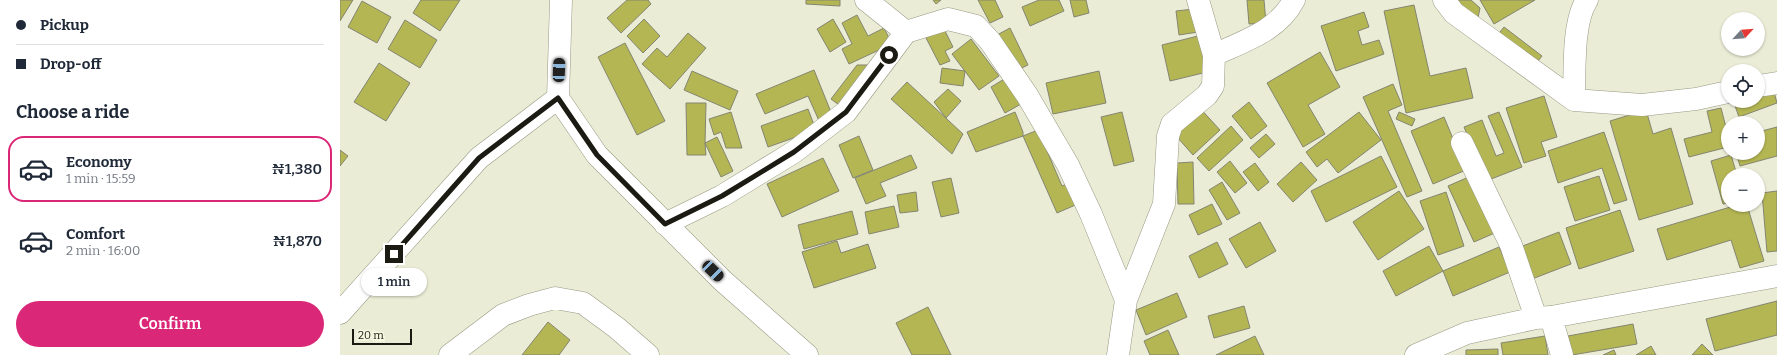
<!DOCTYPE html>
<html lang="en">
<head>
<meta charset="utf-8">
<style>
	body { margin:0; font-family:Bitter,serif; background:#f2f2f3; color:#1f2937; height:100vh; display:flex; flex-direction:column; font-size:15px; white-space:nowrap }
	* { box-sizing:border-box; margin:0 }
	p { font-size:13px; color:#747a83 }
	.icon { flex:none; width:22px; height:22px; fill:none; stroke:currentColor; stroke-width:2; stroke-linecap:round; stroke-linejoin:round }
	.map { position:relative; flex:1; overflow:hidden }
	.sheet { display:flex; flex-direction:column; background:#fff; width:340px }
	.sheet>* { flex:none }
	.banner { display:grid; align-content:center; height:88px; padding:0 16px; background:#fff }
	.needle { width:26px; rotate:64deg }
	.tools { position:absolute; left:1381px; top:12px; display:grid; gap:8px }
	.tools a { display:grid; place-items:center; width:44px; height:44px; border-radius:50%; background:#fff; box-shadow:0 1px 3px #0004; font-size:20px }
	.scale { position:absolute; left:12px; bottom:10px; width:60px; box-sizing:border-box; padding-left:4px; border:2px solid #1b1b13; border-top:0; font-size:11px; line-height:14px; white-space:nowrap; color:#1b1b13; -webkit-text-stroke:3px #f8f9e2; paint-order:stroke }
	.end { position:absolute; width:18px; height:18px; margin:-9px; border:5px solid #1b1b13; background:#fff; box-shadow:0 0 0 2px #fff }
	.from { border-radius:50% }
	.bubble { position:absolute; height:28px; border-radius:14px; background:#fff; box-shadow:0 1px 3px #0004; font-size:13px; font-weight:600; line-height:28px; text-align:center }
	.car { position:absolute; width:12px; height:24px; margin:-12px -6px; border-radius:5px; box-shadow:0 0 3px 1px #0007; background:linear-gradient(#222 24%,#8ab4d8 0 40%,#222 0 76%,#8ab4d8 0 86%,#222 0) }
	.banner b { display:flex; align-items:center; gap:14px; height:38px; font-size:15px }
	.banner b+b { border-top:1px solid #e0e1e3 }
	.banner i { width:10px; height:10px; background:#1f2937 }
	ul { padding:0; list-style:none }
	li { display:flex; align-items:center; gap:12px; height:66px; margin:0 8px 6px; padding:0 8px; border:2px solid transparent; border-radius:16px }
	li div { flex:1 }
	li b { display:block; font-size:15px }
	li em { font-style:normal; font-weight:600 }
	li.selected { border-color:#db2777 }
	li>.icon { width:36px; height:36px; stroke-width:1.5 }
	h2 { padding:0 16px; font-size:18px; line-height:48px }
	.primary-button { display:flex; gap:8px; margin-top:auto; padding:8px 16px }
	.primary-button a { flex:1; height:46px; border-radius:24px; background:#db2777; color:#fff; font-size:16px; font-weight:600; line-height:46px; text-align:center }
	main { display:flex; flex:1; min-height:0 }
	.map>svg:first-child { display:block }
	.building { fill:#b4b653; stroke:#848571 }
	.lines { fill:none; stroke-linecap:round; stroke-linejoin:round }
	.minor-casing { stroke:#989984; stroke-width:23 }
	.minor { stroke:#fff; stroke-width:22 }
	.route { stroke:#1b1b13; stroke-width:5 }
</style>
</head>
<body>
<main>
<section class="sheet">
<div class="banner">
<b><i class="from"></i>Pickup</b>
<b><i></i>Drop-off</b>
</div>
<h2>Choose a ride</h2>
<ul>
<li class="selected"><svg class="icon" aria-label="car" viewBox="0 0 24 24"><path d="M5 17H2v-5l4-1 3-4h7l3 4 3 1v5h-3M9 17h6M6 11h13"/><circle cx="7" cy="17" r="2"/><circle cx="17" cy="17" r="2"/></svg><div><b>Economy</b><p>1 min · 15:59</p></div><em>₦1,380</em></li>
<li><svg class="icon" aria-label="car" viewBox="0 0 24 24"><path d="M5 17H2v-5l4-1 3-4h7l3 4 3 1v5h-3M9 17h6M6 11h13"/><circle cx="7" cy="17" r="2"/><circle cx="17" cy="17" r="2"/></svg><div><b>Comfort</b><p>2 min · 16:00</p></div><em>₦1,870</em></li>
</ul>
<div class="primary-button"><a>Confirm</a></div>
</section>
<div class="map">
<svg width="1437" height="355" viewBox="0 0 1437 355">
	<rect width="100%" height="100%" fill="#eaecd5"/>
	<path class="building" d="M0 0H13L0 21Z
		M81 0H120L100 31 73 13Z
		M287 0H308L311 4 281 33 267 18Z
		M466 0H500V6L466 4Z
		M593 0H601L596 4Z
		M638 0H655L663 17 650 23Z
		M699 0H719L724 11 690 26 682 7Z
		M730 0H746L749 13 734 17Z
		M907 0H924L926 23 909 24Z
		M1111 0H1131L1140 8 1137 23Z
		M1140 0H1195L1154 24Z
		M22 1 51 17 37 43 8 27Z
		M1074 5 1090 76 1126 68 1133 98 1066 113 1044 11Z
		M854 9 858 32 839 35 836 11Z
		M1024 12 1029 27 1018 31 1022 45 1039 40 1044 54 996 71 981 26Z
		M517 15 528 36 544 28 552 44 509 64 502 49 512 44 502 23Z
		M304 19 320 36 303 53 287 36Z
		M493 19 506 42 490 52 477 29Z
		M65 20 97 40 80 68 48 49Z
		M603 27 613 47 605 51 610 61 600 65 585 36Z
		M1164 27 1202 56 1194 66 1156 37Z
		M670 28 688 65 675 71 657 35Z
		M348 33 366 48 330 89 302 64 317 48 327 57Z
		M858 36 867 72 830 81 822 45Z
		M631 39 659 76 639 90 612 54Z
		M285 43 325 121 297 135 258 57Z
		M980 52 1000 87 968 105 985 134 963 147 927 83Z
		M39 63 70 83 46 121 14 102Z
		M517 65H529L499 105 491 99Z
		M602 68 625 71 623 86 600 83Z
		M474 70 493 117 480 123 468 96 425 114 416 94Z
		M352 71 398 91 390 110 344 90Z
		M759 71 766 103 713 114 706 83Z
		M666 78 681 104 665 113 651 87Z
		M567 82 623 134 612 154 551 99Z
		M1053 84 1062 105 1048 111 1082 191 1067 197 1023 97Z
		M1433 88 1437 103 1399 117 1394 103 1398 101H1418V94Z
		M608 89 621 101 606 118 594 102Z
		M1204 96 1217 137 1201 142 1206 156 1184 163 1166 108Z
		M909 102 927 126 911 139 892 116Z
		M346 103H366L365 143 366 155H347Z
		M858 106 880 130 853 155 837 137Z
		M1381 108 1388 135V147L1349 157 1344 139 1372 132 1367 111Z
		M468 109 476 130 428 147 421 126Z
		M1306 110 1313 134 1331 128 1353 204 1299 220 1270 121Z
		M391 112 402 148H386L381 132 374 135 369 119Z
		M675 112 683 132V136L636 152 627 132Z
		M782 112 794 161 774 166 761 117Z
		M1019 112 1041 140 998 173 987 159 977 167 966 152Z
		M1059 112 1075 119 1072 126 1056 119Z
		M1159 112 1182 167 1146 181 1124 127 1142 120 1156 156 1164 153 1148 116Z
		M1104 117 1126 170 1093 184 1071 131Z
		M891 126 903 140 869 171 857 158Z
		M1437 127V156L1400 166 1396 153H1418V132Z
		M698 130 722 186 731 182 740 203 717 213 683 136Z
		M1264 132 1287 200 1274 204 1262 168 1218 183 1208 151Z
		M926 134 935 144 919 158 910 148Z
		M519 136 533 170 513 178 499 145Z
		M377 137 393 171 381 177 365 143Z
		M0 150 8 156 0 166Z
		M571 155 577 168 540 183 546 196 526 204 515 178Z
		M1391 155 1397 175H1388V203L1383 204 1371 161Z
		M1041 156 1057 187 986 222 971 191Z
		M483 158 499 191 442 217 427 184Z
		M890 161 907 183 895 193 877 172Z
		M853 162 854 204H838L837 163Z
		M961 162 977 180 953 202 937 184Z
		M915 163 929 182 918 191 903 172Z
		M1131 176 1157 232 1134 242 1108 186Z
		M1259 176 1270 210 1235 221 1224 187Z
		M611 178 619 213 601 217 592 182Z
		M882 182 900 213 887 220 869 190Z
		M1059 191 1084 229 1038 260 1013 222Z
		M1437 191V251L1427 252 1422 193Z
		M576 192 578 211 560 213 557 195Z
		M1106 192 1124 246 1098 255 1080 201Z
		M872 204 882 224 858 235 849 215Z
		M1397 205H1407L1424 261 1400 268 1391 240 1327 260 1317 229Z
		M554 206 559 227 529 234 525 212Z
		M1280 210 1294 251 1239 269 1226 228Z
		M512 211 518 234 464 249 458 225Z
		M920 222 936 251 906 268 889 239Z
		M1219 232 1231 264 1192 279 1180 247Z
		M497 241 501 253 528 244 536 268 474 288 462 252Z
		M877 242 888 264 859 278 849 256Z
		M1089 246 1103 271 1056 296 1043 271Z
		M1159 247 1170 272 1113 296 1103 271Z
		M837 293 847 317 806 335 796 310Z
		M1437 301V335L1375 351 1366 319Z
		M904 306 910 328 874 338 868 316Z
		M588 307 611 355H572L556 323Z
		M208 322 230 340 219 355H182Z
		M1293 324 1297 344 1232 355 1228 336Z
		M828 330 839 355H810L804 341Z
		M915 336 924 355H876Z
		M1205 336 1208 355H1163L1161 343Z
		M1362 344 1373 355H1352Z
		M1311 346 1316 355H1296Z
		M1158 349V355H1126V350Z
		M1274 350 1276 355H1263Z"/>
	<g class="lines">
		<defs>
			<path id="minor" d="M221 0 218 98 257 155 383 281 467 355
				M526 0 566 32 608 19 636 26 650 41 687 95 728 165 751 214 786 300 778 355
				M1104 0 1114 13 1234 100 1302 105 1356 99 1388 92
				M874 55C904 41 938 31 954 0
				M1418 86 1437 83
				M1234 100C1235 73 1232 22 1247 0
				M1122 143 1171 245 1196 318
				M325 224 382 196 454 152 506 112 566 32
				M786 300 824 204 828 136 832 124 867 95 873 86 874 55 858 0
				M0 313 139 158 218 98
				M1211 317 1222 355
				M110 355 163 315 189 305 215 298 243 303 277 328 308 355
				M1076 355 1127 333 1196 318 1211 317 1437 276"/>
		</defs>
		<use href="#minor" class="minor-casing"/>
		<use href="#minor" class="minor"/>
	</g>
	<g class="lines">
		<path class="route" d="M54 254 139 158 218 98 257 155 325 224 382 196 454 152 506 112 549 55"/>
	</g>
</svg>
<div class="tools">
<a><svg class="needle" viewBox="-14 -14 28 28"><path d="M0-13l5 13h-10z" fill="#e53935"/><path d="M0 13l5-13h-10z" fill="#747a83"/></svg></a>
<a><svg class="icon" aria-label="locate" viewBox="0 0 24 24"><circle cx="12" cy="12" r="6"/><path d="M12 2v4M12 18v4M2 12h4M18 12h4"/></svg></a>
<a>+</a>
<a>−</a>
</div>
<div class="scale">20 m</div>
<i class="end from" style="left:549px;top:55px"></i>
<i class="end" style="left:54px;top:254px"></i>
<div class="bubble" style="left:21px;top:268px;width:66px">1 min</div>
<i class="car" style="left:219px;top:70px;rotate:2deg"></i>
<i class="car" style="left:373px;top:271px;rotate:134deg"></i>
</div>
</main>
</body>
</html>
